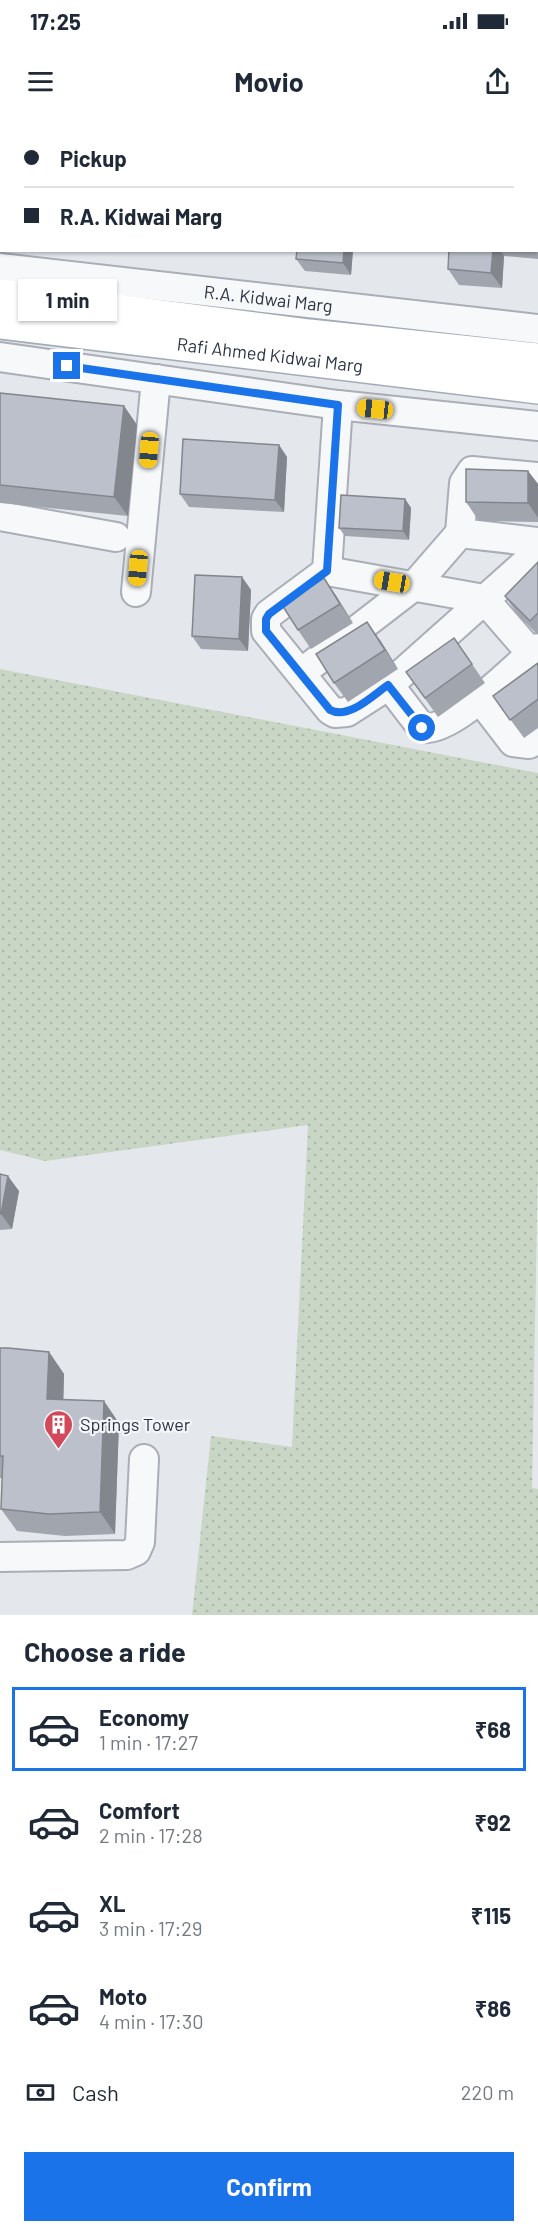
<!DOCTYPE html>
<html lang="en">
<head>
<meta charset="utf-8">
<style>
	body { margin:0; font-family:Barlow,sans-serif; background:#f6f6f7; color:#1f2937; height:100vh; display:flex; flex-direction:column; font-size:22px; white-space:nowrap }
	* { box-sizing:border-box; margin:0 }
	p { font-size:20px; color:#747a83 }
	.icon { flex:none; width:33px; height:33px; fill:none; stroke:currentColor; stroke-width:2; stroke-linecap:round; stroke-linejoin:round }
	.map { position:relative; height:1495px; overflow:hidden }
	.drawer { display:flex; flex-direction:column; background:#fff; flex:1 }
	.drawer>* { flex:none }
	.guide { position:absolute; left:0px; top:0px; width:538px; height:132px; box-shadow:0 2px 4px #0004; display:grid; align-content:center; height:132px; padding:0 24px; background:#fff }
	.end { position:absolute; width:27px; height:27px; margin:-14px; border:8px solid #1a73e8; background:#fff; box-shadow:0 0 0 3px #fff }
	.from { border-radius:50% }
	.bubble { position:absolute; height:42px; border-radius:0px; background:#fff; box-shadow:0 2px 4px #0004; font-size:20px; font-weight:700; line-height:42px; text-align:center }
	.car { position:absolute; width:18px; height:36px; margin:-18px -9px; border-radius:8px; box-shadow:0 0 4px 2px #0007; background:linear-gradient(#f5c518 24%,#345 0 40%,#f5c518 0 76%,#345 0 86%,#f5c518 0) }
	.guide b { display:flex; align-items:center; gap:21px; height:57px; font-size:22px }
	.guide b+b { border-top:2px solid #e0e1e3 }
	.guide i { width:15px; height:15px; background:#1f2937 }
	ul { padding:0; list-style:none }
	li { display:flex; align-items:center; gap:18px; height:84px; margin:0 12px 9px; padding:0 12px; border:3px solid transparent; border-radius:0px }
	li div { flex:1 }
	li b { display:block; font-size:22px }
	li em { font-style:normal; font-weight:700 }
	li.current { border-color:#1a73e8 }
	li>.icon { width:54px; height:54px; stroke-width:1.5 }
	h2 { padding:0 24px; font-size:27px; line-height:72px }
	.pay { display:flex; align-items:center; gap:15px; height:66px; padding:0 24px; font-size:22px }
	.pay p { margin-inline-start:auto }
	.button { display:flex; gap:12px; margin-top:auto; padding:12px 24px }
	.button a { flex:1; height:69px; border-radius:0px; background:#1a73e8; color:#fff; font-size:24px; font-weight:700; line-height:69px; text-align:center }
	.status { display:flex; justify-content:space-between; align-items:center; height:42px; padding:0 30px; background:#fff; direction:ltr }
	.status svg { height:16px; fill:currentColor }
	header { display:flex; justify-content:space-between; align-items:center; height:78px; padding:0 24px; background:#fff; font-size:27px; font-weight:700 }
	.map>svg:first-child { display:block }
	.park { fill:url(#park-dots) }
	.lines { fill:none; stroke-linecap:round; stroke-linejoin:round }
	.minor-casing { stroke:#a9aeb7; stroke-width:32 }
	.major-casing { stroke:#a3abb8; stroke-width:36 }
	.minor { stroke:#f7f8fa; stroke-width:28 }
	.major { stroke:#fff; stroke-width:33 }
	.wall { fill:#a1a5ae }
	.shaded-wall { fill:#83868d }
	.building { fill:#bbc0ca; stroke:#83868d; stroke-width:1.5 }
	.route { stroke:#1a73e8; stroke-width:8 }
	.labels { text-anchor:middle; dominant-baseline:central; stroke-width:4.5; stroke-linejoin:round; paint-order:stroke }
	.street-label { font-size:18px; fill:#2b3445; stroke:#f4f6f9 }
	.poi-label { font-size:18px; fill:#2b3445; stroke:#f4f6f9; text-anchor:start }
</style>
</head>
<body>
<div class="status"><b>17:25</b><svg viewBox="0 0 49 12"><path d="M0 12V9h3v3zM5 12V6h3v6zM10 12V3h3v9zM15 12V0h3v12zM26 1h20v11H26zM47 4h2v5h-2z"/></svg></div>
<header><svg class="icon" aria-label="menu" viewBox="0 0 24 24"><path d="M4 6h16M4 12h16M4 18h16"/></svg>Movio<svg class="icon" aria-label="share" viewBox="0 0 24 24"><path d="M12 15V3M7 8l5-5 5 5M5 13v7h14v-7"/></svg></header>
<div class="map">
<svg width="538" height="1495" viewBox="0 0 538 1495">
	<defs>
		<pattern id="park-dots" width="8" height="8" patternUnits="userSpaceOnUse" patternTransform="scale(1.5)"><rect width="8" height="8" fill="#c9d6c5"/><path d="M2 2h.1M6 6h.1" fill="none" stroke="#adb8ab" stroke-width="1.8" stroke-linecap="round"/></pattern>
	</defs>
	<rect width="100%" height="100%" fill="#e4e7ec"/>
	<path class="park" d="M0 549 538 653V1041L532 1368 538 1369V1495H192L211 1316 292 1327 308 1005 45 1041 0 1030Z"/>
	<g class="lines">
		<defs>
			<g id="minor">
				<path d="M0 3H2"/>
				<path id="s1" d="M0 148 538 209"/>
				<path d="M0 237 338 285 538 306"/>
				<path d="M0 396 116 417"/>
				<path d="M460 413 464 363 472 351 538 357"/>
				<path d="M327 451 338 285"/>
				<path d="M136 472 156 259"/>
				<path d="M531 533 484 479 327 451 269 494 266 499V511L330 590 335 593 347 592 389 565 538 432"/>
				<path d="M301 553 414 466 460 413 538 422"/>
				<path d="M389 565 422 608C452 613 514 547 538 528"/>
				<path d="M480 579 513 622 529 624 538 618"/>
				<path d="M0 1437 127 1435 136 1431 140 1422 144 1339"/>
			</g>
			<g id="major">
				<path d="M0 176 309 216 538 240"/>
				<path id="s2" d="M0 202 538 267"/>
			</g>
		</defs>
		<use href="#minor" class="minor-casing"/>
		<use href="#major" class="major-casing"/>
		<use href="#minor" class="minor"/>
		<use href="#major" class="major"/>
	</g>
	<path class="wall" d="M537 55H538V139L504 136 502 168 459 165 448 149 449 130H537Z
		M353 130 351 155 305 151 296 139Z
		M0 273 124 286 137 305 128 396 0 383Z
		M279 325 287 337 284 392 189 387 180 374Z
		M528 351 538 364V402L479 401 466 382Z
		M405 379 411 388 409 420 345 416 339 408Z
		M538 442V515L518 495 505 476Z
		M242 457 251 470 248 531 201 529 192 516Z
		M324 458 353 503 311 529 298 510Z
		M454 518 485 563 438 597 406 552Z
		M380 520 398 549 348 582 334 563Z
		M538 543V608L524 618 493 576Z
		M0 1054 19 1071 12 1109 0 1110Z
		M0 1228 49 1232 64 1254 63 1279 119 1303 115 1414 65 1416 17 1411 1 1389 2 1358H0Z"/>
	<path class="shaded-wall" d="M308 0H320V2H308Z
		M344 130H353L351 155 343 143Z
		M493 130H500L504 136 502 168 491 153Z
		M124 286 137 305 128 396 114 377Z
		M279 325 287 337 284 392 275 380Z
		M528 351 538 364V398L528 383Z
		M405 379 411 388 409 420 403 411Z
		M242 457 251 470 248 531 239 519Z
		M324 458 337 477 353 503 340 484Z
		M367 502 380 520 398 549 385 530Z
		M8 1056 19 1071 12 1109 1 1094Z
		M49 1232 64 1254 63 1301 47 1279Z
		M104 1281 119 1303 115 1414 100 1392Z"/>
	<path class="building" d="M9 0H59L58 2H9Z
		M88 0H141L140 2H87Z
		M167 0H217V2H167Z
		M278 0H308V2H277Z
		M2 42V62L0 61V50Z
		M537 55H538V124H537Z
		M297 130H344L343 143 296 139Z
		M449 130H493L491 153 448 149Z
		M0 273 124 286 114 377 0 365Z
		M183 319 279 325 275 380 180 374Z
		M466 349 528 351V383L466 382Z
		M341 375 405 379 403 411 339 408Z
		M538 442V493L530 501 505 476Z
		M195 455 242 457 239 519 192 516Z
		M324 458 340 484 298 510 282 485Z
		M367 502 385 530 334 563 316 534Z
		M454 518 472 544 425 578 406 552Z
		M538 543V579L510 600 493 576Z
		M0 1054 8 1056 1 1094H0Z
		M0 1228H8L49 1232 47 1279 104 1281 100 1392 49 1394 1 1389 3 1336H0Z"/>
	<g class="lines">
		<path class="route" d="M67 246 338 285 327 451 269 494 266 499V511L330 590C349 600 373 575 388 565L422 608"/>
	</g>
	<defs>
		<symbol id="building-pin" viewBox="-11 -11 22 30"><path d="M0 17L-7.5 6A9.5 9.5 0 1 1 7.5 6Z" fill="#d1495b" stroke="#f4f6f9"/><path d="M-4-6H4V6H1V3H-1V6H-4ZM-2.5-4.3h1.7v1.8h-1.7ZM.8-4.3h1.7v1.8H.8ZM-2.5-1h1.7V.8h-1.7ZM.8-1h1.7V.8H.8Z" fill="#fff"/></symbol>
	</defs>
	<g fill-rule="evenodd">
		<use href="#building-pin" x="42" y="1288" width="33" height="45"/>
	</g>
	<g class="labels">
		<g class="street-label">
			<text stroke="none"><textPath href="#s1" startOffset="270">R.A. Kidwai Marg</textPath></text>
			<text stroke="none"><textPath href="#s2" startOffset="272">Rafi Ahmed Kidwai Marg</textPath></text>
		</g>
		<g class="poi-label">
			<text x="80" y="1304">Springs Tower</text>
		</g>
	</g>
</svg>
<i class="end from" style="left:422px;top:608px"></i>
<i class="end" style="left:67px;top:246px"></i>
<div class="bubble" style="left:18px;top:159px;width:99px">1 min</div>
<i class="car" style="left:375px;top:289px;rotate:276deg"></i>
<i class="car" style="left:149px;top:330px;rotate:185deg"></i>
<i class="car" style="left:138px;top:448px;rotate:185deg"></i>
<i class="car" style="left:392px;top:462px;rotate:280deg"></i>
<div class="guide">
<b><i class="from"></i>Pickup</b>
<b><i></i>R.A. Kidwai Marg</b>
</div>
</div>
<section class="drawer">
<h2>Choose a ride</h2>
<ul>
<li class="current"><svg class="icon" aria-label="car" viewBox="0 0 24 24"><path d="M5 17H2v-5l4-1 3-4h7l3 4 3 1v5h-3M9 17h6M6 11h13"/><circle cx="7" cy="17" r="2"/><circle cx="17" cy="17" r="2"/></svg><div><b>Economy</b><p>1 min · 17:27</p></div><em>₹68</em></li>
<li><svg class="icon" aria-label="car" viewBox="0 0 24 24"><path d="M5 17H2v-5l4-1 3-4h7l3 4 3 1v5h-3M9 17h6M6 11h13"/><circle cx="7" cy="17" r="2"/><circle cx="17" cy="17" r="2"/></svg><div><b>Comfort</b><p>2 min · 17:28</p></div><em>₹92</em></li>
<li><svg class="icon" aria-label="car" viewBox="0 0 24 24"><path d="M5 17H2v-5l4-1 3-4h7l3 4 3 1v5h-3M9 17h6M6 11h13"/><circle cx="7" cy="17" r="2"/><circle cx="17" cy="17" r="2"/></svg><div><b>XL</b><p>3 min · 17:29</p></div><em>₹115</em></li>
<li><svg class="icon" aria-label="car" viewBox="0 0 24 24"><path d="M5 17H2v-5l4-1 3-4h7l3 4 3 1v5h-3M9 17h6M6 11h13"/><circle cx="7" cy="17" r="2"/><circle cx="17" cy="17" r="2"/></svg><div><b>Moto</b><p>4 min · 17:30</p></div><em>₹86</em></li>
</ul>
<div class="pay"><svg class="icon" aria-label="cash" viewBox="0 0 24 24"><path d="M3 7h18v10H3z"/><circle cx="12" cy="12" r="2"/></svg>Cash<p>220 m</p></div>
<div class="button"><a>Confirm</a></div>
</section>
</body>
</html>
